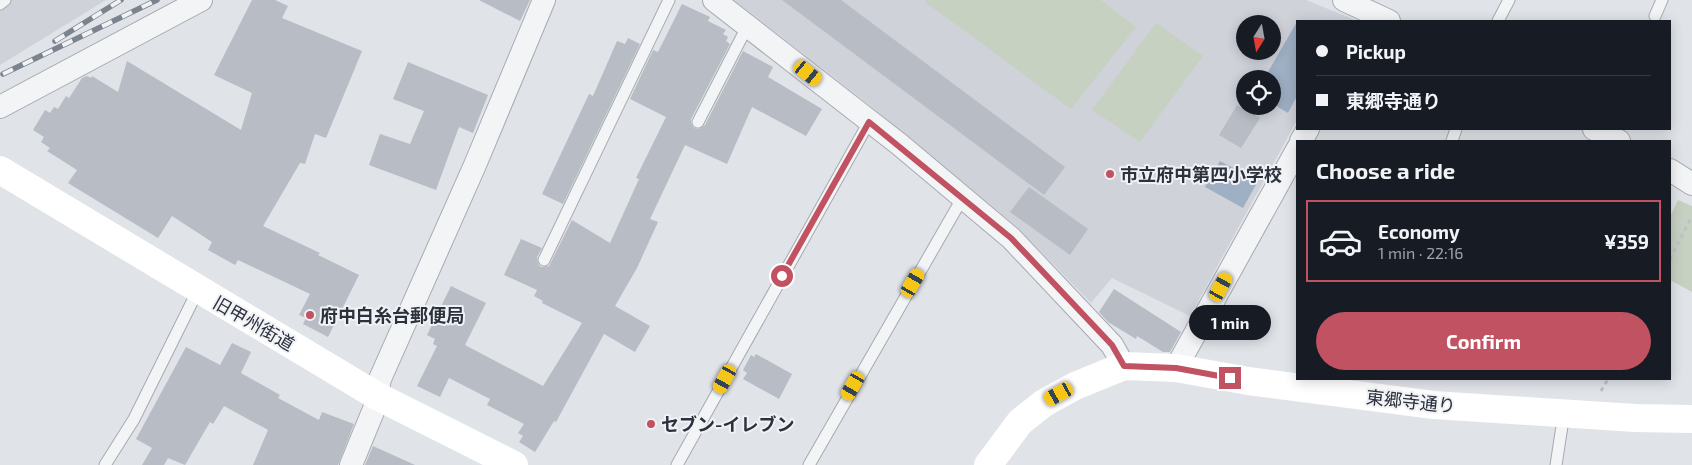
<!DOCTYPE html>
<html lang="en">
<head>
<meta charset="utf-8">
<style>
	body { margin:0; font-family:"Exo 2","Noto Sans JP",sans-serif; background:#20242c; color:#f1f3f6; height:100vh; display:flex; flex-direction:column; font-size:19px; white-space:nowrap }
	* { box-sizing:border-box; margin:0 }
	p { font-size:16px; color:#9ea1a6 }
	.icon { flex:none; width:28px; height:28px; fill:none; stroke:currentColor; stroke-width:2; stroke-linecap:round; stroke-linejoin:round }
	.map { position:relative; flex:1; overflow:hidden }
	.drawer { position:absolute; left:1296px; top:140px; width:375px; height:240px; display:flex; flex-direction:column; background:#171b24; border-radius:0px; box-shadow:0 2px 12px #0003 }
	.drawer>* { flex:none }
	.top-card { position:absolute; left:1296px; top:20px; width:375px; height:110px; border-radius:0px; box-shadow:0 2px 12px #0003; display:grid; align-content:center; height:110px; padding:0 20px; background:#171b24 }
	.needle { width:32px; rotate:191deg }
	.buttons { position:absolute; left:1236px; top:15px; display:grid; gap:10px }
	.buttons a { display:grid; place-items:center; width:45px; height:45px; border-radius:50%; background:#171b24; box-shadow:0 2px 12px #0003; font-size:25px }
	.end { position:absolute; width:22px; height:22px; margin:-11px; border:6px solid #c05261; background:#fff; box-shadow:0 0 0 2px #fff }
	.from { border-radius:50% }
	.bubble { position:absolute; height:35px; border-radius:18px; background:#171b24; box-shadow:0 2px 12px #0003; font-size:16px; font-weight:700; line-height:35px; text-align:center }
	.car { position:absolute; width:15px; height:30px; margin:-15px -8px; border-radius:6px; box-shadow:0 0 4px 1px #0007; background:linear-gradient(#f5c518 24%,#345 0 40%,#f5c518 0 76%,#345 0 86%,#f5c518 0) }
	.top-card b { display:flex; align-items:center; gap:18px; height:48px; font-size:19px }
	.top-card b+b { border-top:1px solid #363941 }
	.top-card i { width:12px; height:12px; background:#f1f3f6 }
	ul { padding:0; list-style:none }
	li { display:flex; align-items:center; gap:15px; height:82px; margin:0 10px 8px; padding:0 10px; border:2px solid transparent; border-radius:0px }
	li div { flex:1 }
	li b { display:block; font-size:19px }
	li em { font-style:normal; font-weight:700 }
	li.on { border-color:#c05261 }
	li>.icon { width:45px; height:45px; stroke-width:1.5 }
	h2 { padding:0 20px; font-size:22px; line-height:60px }
	.button { display:flex; gap:10px; margin-top:auto; padding:10px 20px }
	.button a { flex:1; height:58px; border-radius:30px; background:#c05261; color:#fff; font-size:20px; font-weight:700; line-height:58px; text-align:center }
	.map>svg:first-child { display:block }
	.built { fill:#cfd2d9; fill-rule:evenodd }
	.green { fill:#c6d1c2 }
	.water { fill:#9fb0c4 }
	.building { fill:#b8bcc4 }
	.lines { fill:none; stroke-linecap:round; stroke-linejoin:round }
	.lane-casing { stroke:#a6aab1; stroke-width:13 }
	.street-casing { stroke:#a6aab1; stroke-width:24 }
	.path { stroke:#bfc1c6; stroke-width:3; stroke-dasharray:4 4; stroke-linecap:butt }
	.lane { stroke:#f3f4f6; stroke-width:11 }
	.street { stroke:#f3f4f6; stroke-width:22 }
	.secondary { stroke:#fff; stroke-width:28 }
	.rail-casing { stroke:#7b838f; stroke-width:5.5 }
	.rail { stroke:#f0f2f5; stroke-width:4; stroke-dasharray:11; stroke-linecap:butt }
	.route { stroke:#c05261; stroke-width:6 }
	.poi-dot { fill:#c05261; stroke:#f0f2f5; stroke-width:2 }
	.labels { text-anchor:middle; dominant-baseline:central; stroke-width:4; stroke-linejoin:round; paint-order:stroke }
	.poi-label { font-size:18px; font-weight:bold; fill:#2b313d; stroke:#f0f2f5; text-anchor:start }
	.street-label { font-size:18px; fill:#2b313d; stroke:#f0f2f5 }
</style>
</head>
<body>
<div class="map">
<svg width="1692" height="465" viewBox="0 0 1692 465">
	<rect width="100%" height="100%" fill="#e0e3e8"/>
	<path class="built" d="M0 0H106L0 65Z
		M734 0H1306L1353 19 1352 21H1298L1297 120 1190 316 1112 278 1091 303 1017 227 863 100ZM1245 24H1272V51H1245ZM1245 79H1272V106H1245Z"/>
	<path class="green" d="M926 0H1101L1136 27 1071 109 925 2Z
		M1156 23 1203 56 1140 142 1092 110Z
		M1678 200 1692 206V292L1670 280V217Z"/>
	<path class="water" d="M1298 20 1297 96 1288 113 1273 104 1272 79H1264Z
		M1220 161 1258 181 1243 208 1205 187Z"/>
	<path class="building" d="M252 0H275L288 6 282 18 362 51 326 138 315 134 305 164 300 163 263 226 320 253 318 255 359 275 328 337 303 324 306 318 299 315 310 294 238 260 235 265 208 250 212 242 172 216 158 238 68 183 77 170 47 151 50 148 41 142 44 137 33 130 45 110 50 113 54 107 58 109 66 96 69 98 82 78 87 76 91 78 92 76 118 92 127 61 241 130 252 93 214 75Z
		M479 0H530L520 21Z
		M782 0H841L1065 167 1044 195Z
		M682 4 710 17 708 21 726 30 723 34 728 37 726 41 730 44 691 119V123L694 128 699 129 705 125 743 51 773 67 768 77 822 109 806 136 752 107 727 164 685 145 650 219 658 222 637 268 615 306 650 326 635 352 604 334 556 422 554 421 535 452 519 442 523 436 518 433 524 424 487 405 490 399 449 378 440 397 417 386 437 346 433 344 435 339 427 335 451 286 486 303 465 345 543 386 582 323 542 303 543 301 534 296 537 290 504 275 521 239 542 248 537 257 538 264 541 267 549 266 572 220 610 243 639 179 636 178 666 117 630 99 653 50 658 52Z
		M628 38 640 44 563 204 542 194 589 94 593 96 617 41 625 44Z
		M408 62 488 95 473 133 459 127 436 190 369 165 380 134 410 144 424 111 393 99Z
		M1237 105 1260 118 1241 148 1219 135Z
		M1029 187 1088 229 1070 255 1010 212Z
		M1114 289 1181 332 1170 352H1163L1137 336 1136 339 1108 322 1099 312Z
		M232 343 251 352 241 373 280 395 278 398 319 420 322 412 354 424 338 465H253L268 430 224 406 213 424 210 422 185 465 168 458 164 465H142L152 448 136 439 186 347 220 365Z
		M756 354 792 374 779 399 743 379 747 373 743 370 751 355 754 357Z
		M373 446 415 465H365Z"/>
	<g class="lines">
		<defs>
			<path id="lane" d="M0 4 5 0
				M1655 16 1662 0
				M1498 21 1509 0
				M698 122 748 25
				M1452 141 1456 129
				M544 260 669 0
				M105 465 134 419 198 290
				M677 465 869 122
				M809 465 963 197
				M1556 465 1564 413"/>
			<path id="street" d="M714 0 899 144 1011 238 1112 345 1124 366
				M1344 0 1389 21
				M0 107 201 0
				M1594 129 1619 141
				M1301 141 1308 129
				M1670 170 1692 184
				M1176 368 1298 148
				M351 465 374 409 380 379 475 165 544 0"/>
		</defs>
		<use href="#lane" class="lane-casing"/>
		<use href="#street" class="street-casing"/>
		<path class="path" d="M1670 259 1692 216
			M1601 391 1608 379"/>
		<use href="#lane" class="lane"/>
		<use href="#street" class="street"/>
		<path class="secondary" d="M0 170 377 396 514 465
			M988 465 1020 422 1044 403 1075 386 1124 366 1176 368 1248 381 1434 405 1635 418 1692 419"/>
		<defs>
			<path id="rail" d="M55 41 121 0
				M3 74 157 0"/>
		</defs>
		<use href="#rail" class="rail-casing"/>
		<use href="#rail" class="rail"/>
	</g>
	<g class="lines">
		<path class="route" d="M782 276 869 122 1011 238 1112 345 1124 366 1176 368 1230 378"/>
	</g>
	<g class="poi-dot">
		<circle cx="1110" cy="174" r="5"/>
		<circle cx="310" cy="315" r="5"/>
		<circle cx="651" cy="424" r="5"/>
	</g>
	<g class="labels">
		<g class="poi-label">
			<text x="1120" y="174">市立府中第四小学校</text>
			<text x="320" y="315">府中白糸台郵便局</text>
			<text x="661" y="424">セブン-イレブン</text>
		</g>
		<g class="street-label">
			<text transform="translate(254 323) rotate(30)">旧甲州街道</text>
			<text transform="translate(1411 401) rotate(6)">東郷寺通り</text>
		</g>
	</g>
</svg>
<div class="buttons">
<a><svg class="needle" viewBox="-14 -14 28 28"><path d="M0-13l5 13h-10z" fill="#e53935"/><path d="M0 13l5-13h-10z" fill="#9ea1a6"/></svg></a>
<a><svg class="icon" aria-label="locate" viewBox="0 0 24 24"><circle cx="12" cy="12" r="6"/><path d="M12 2v4M12 18v4M2 12h4M18 12h4"/></svg></a>
</div>
<i class="end from" style="left:782px;top:276px"></i>
<i class="end" style="left:1230px;top:378px"></i>
<div class="bubble" style="left:1189px;top:305px;width:82px">1 min</div>
<i class="car" style="left:808px;top:73px;rotate:129deg"></i>
<i class="car" style="left:913px;top:283px;rotate:30deg"></i>
<i class="car" style="left:1221px;top:287px;rotate:29deg"></i>
<i class="car" style="left:725px;top:379px;rotate:209deg"></i>
<i class="car" style="left:853px;top:386px;rotate:210deg"></i>
<i class="car" style="left:1059px;top:394px;rotate:241deg"></i>
<div class="top-card">
<b><i class="from"></i>Pickup</b>
<b><i></i>東郷寺通り</b>
</div>
<section class="drawer">
<h2>Choose a ride</h2>
<ul>
<li class="on"><svg class="icon" aria-label="car" viewBox="0 0 24 24"><path d="M5 17H2v-5l4-1 3-4h7l3 4 3 1v5h-3M9 17h6M6 11h13"/><circle cx="7" cy="17" r="2"/><circle cx="17" cy="17" r="2"/></svg><div><b>Economy</b><p>1 min · 22:16</p></div><em>¥359</em></li>
</ul>
<div class="button"><a>Confirm</a></div>
</section>
</div>
</body>
</html>
